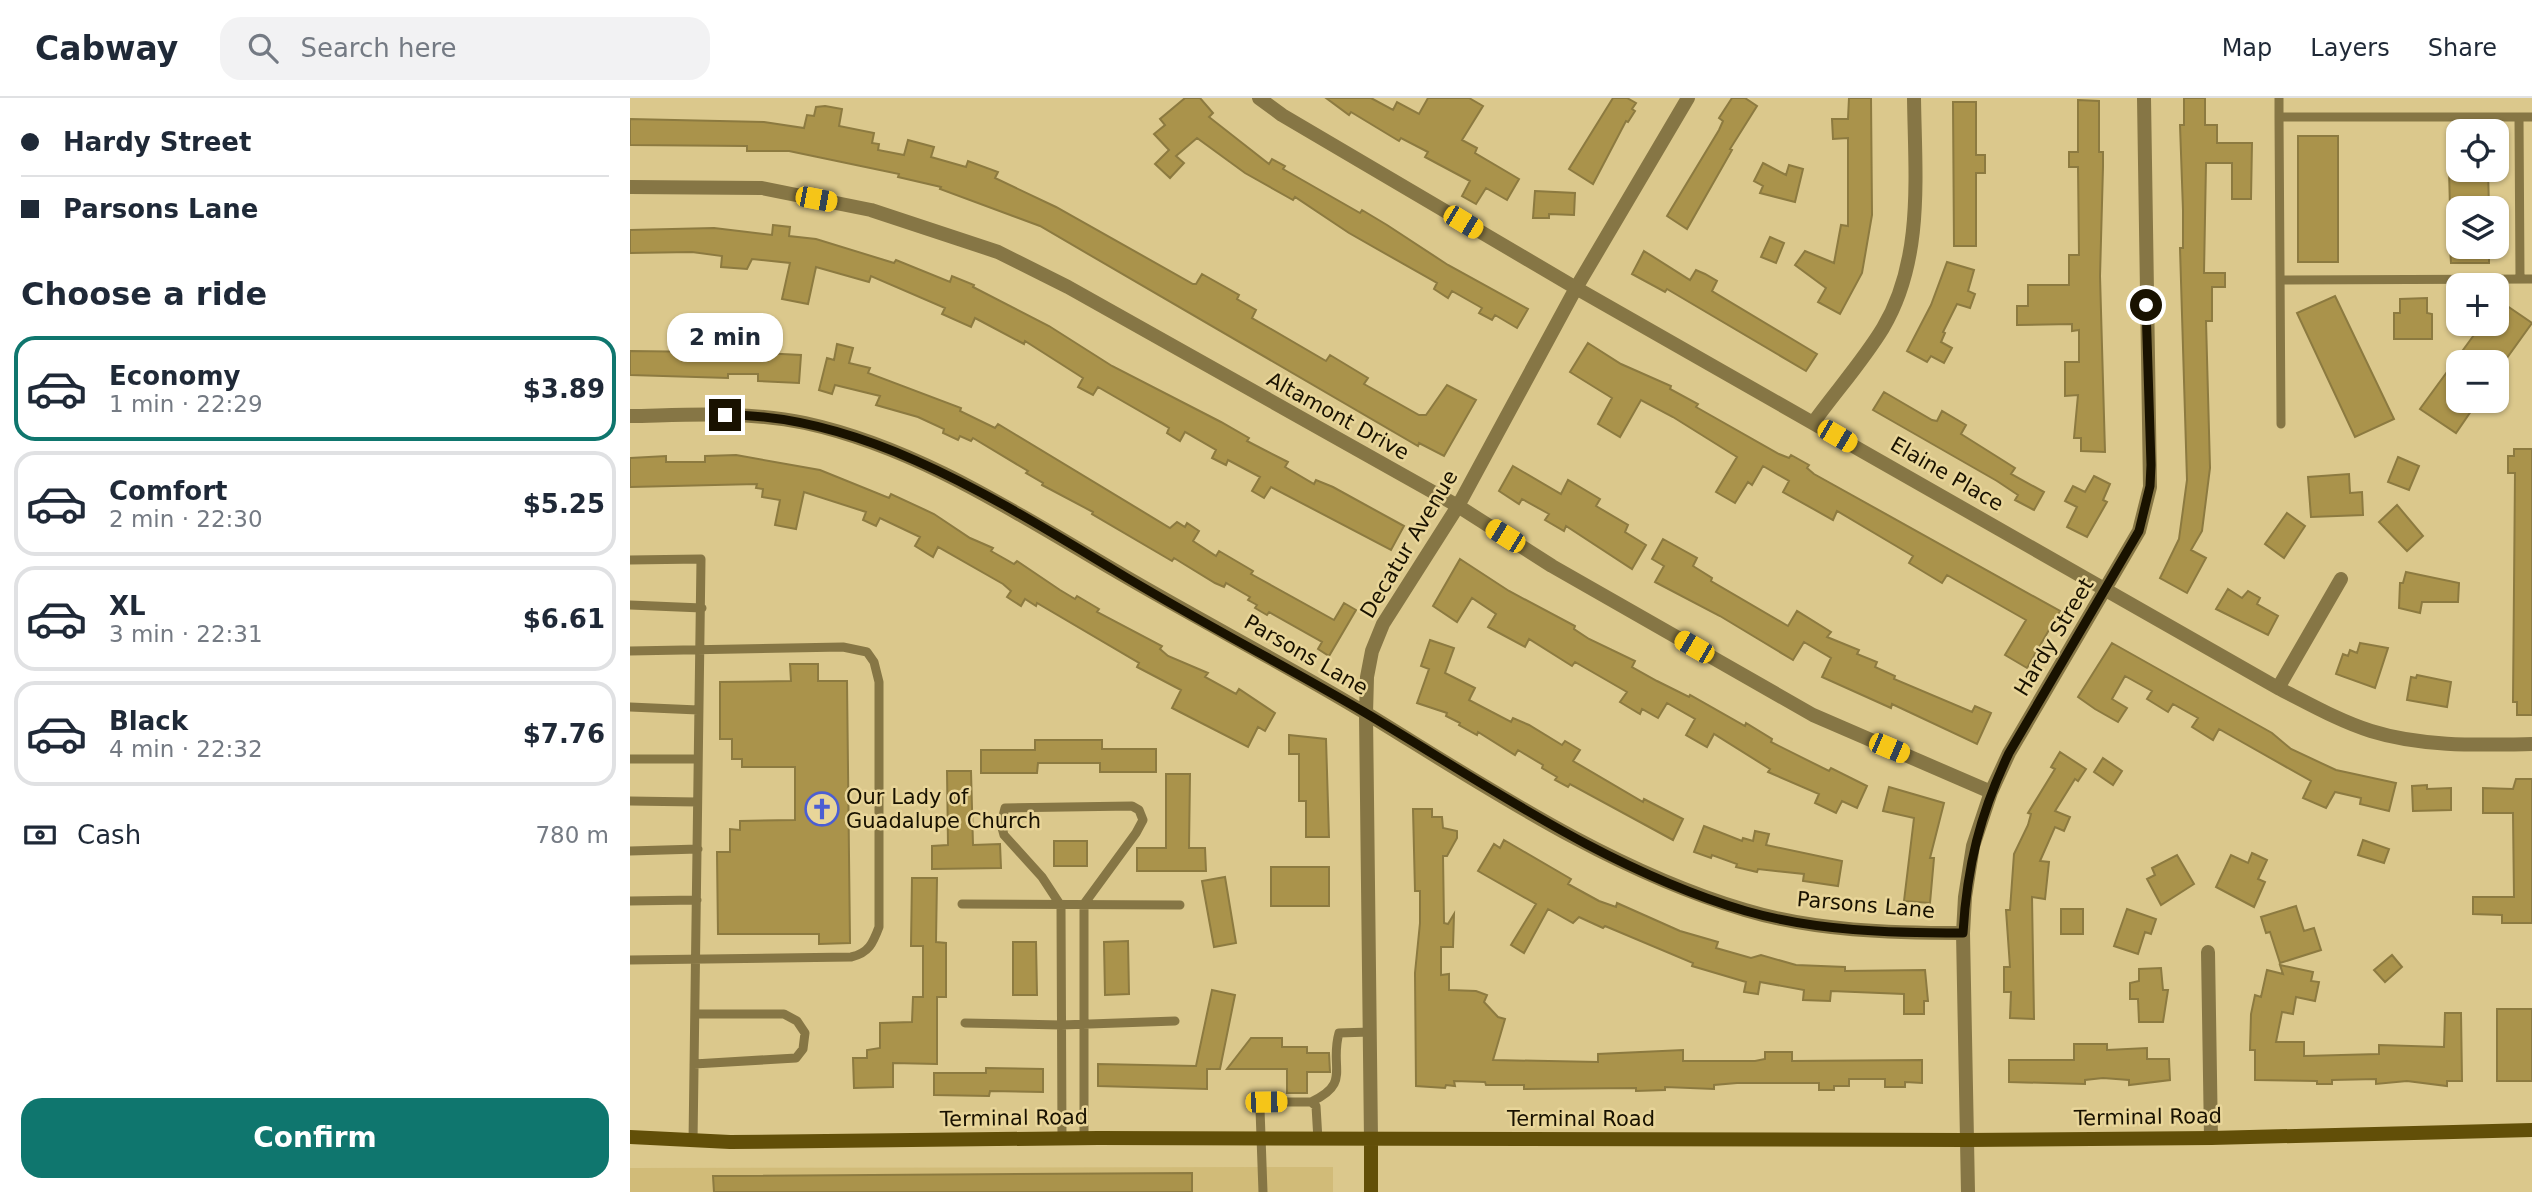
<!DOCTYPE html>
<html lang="en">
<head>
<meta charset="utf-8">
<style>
	body { margin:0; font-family:"DejaVu Sans",sans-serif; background:#f2f2f3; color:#1f2937; height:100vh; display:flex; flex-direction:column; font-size:26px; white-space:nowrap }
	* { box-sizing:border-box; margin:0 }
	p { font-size:23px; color:#747a83 }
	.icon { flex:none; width:38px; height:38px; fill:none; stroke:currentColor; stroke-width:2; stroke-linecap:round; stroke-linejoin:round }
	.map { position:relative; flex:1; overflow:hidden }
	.details { display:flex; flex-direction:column; background:#fff; width:630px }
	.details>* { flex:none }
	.top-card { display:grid; align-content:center; height:154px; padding:0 21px; background:#fff }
	.controls { position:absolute; left:1816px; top:21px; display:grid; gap:14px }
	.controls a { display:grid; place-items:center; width:63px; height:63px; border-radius:14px; background:#fff; box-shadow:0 2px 5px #0004; font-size:35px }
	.end { position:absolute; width:32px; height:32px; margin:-16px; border:9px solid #191200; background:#fff; box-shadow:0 0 0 4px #fff }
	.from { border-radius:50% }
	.bubble { position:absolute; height:49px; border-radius:21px; background:#fff; box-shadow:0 2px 5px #0004; font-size:23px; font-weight:800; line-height:49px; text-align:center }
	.car { position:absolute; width:21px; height:42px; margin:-21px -10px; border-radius:9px; box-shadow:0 0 5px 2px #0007; background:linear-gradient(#f5c518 24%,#345 0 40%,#f5c518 0 76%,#345 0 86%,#f5c518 0) }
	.top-card b { display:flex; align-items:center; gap:24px; height:66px; font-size:26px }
	.top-card b+b { border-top:2px solid #e0e1e3 }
	.top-card i { width:18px; height:18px; background:#1f2937 }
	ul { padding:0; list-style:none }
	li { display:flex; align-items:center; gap:21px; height:105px; margin:0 14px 10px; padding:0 7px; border:4px solid #e0e1e3; border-radius:21px }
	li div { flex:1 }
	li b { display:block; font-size:26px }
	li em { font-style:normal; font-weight:800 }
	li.current { border-color:#0f766e }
	li>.icon { width:63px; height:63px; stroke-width:1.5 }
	h2 { padding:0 21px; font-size:32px; line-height:84px }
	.pay { display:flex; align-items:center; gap:18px; height:77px; padding:0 21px; font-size:26px }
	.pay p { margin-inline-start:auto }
	.button { display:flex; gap:14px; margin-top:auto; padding:14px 21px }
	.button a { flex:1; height:80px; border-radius:21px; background:#0f766e; color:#fff; font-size:28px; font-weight:800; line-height:80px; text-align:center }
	header { display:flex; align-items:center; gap:42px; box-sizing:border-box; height:98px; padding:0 35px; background:#fff; border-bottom:2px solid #e0e1e3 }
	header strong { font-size:33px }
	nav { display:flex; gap:38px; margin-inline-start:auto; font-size:24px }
	.search { width:490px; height:63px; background:#f2f2f3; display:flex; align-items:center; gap:18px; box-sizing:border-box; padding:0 24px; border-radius:21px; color:#747a83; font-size:26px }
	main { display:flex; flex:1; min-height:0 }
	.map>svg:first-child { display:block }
	.built { fill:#d1bb78 }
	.building { fill:#aa934b; stroke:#8c7a40; stroke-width:2 }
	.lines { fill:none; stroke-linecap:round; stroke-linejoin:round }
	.lane { stroke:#867645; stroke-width:9 }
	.street { stroke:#867645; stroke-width:14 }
	.secondary { stroke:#624f08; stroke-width:14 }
	.route { stroke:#191200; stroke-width:9 }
	.labels { text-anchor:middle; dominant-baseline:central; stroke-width:5; stroke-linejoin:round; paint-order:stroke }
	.street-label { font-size:21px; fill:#191200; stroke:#e8d599 }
	.poi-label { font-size:21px; fill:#191200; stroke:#e8d599; text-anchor:start }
</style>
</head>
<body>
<header>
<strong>Cabway</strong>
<div class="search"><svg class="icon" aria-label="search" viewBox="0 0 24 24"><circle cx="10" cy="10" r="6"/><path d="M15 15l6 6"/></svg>Search here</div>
<nav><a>Map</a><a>Layers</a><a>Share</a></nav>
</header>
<main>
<section class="details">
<div class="top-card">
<b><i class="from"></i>Hardy Street</b>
<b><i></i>Parsons Lane</b>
</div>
<h2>Choose a ride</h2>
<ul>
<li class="current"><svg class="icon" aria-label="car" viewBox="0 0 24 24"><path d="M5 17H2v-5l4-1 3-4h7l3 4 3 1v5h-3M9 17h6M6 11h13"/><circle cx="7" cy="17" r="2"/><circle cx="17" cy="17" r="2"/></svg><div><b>Economy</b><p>1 min · 22:29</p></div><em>$3.89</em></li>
<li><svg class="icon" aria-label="car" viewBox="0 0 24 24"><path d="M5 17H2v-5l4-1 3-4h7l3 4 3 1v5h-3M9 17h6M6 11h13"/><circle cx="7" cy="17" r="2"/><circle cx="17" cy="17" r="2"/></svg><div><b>Comfort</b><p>2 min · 22:30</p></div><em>$5.25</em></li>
<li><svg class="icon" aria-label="car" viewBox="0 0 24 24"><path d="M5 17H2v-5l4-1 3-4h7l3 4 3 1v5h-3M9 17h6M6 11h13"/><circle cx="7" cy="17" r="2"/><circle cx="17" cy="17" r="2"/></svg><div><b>XL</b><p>3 min · 22:31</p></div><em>$6.61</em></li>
<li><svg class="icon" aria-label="car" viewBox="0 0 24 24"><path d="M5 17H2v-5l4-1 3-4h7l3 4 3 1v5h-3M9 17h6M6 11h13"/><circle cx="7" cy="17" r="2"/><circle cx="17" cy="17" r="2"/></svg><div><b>Black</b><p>4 min · 22:32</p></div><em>$7.76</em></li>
</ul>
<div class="pay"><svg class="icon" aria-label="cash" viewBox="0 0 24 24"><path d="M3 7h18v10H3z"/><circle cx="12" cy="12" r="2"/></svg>Cash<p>780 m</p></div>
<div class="button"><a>Confirm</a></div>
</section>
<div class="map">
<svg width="1902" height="1094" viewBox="0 0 1902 1094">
	<rect width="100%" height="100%" fill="#dbc88c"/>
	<path class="built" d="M703 1069V1094H0V1070Z"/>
	<path class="building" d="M555 0H570L583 15 579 19 639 66 642 61 655 68 653 71 730 115 732 112 757 127 818 167 898 211 887 230 865 217 862 222 849 215 852 210 822 193 818 200 804 191 807 185 719 135 665 99 663 102 615 75 567 40 546 58 554 65 540 80 525 66 539 52 524 36 535 27 530 21Z
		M696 0H741L763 12 767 4 789 16 798 0H839L853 8 832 42 847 50 845 55 889 81 877 102 856 90 846 106 832 98 840 83 795 59 798 54 771 40 769 43 721 14 719 17Z
		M983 0H997L1006 5 1002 11 1005 13 998 24 996 23 963 86 939 71Z
		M1102 0H1115L1127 8 1100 51 1102 52 1057 131 1037 118 1089 32 1093 23 1089 20Z
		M1219 0H1241L1242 117 1232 175 1210 216 1188 204 1196 190 1165 167 1175 153 1204 165 1211 127 1218 128V40L1203 41 1202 21H1218Z
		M1554 0H1575V27H1587V45H1622L1621 101H1602V65H1576L1574 175H1595V189H1582V223H1576L1580 370 1572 433 1561 452 1576 460 1557 495 1530 480 1549 441 1557 382 1550 150H1553V112L1550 27H1554Z
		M1448 2 1469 3V54H1473V69L1470 178 1475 354 1451 353V340H1444L1448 297 1435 298V264H1449V232L1442 233V226L1387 227V208H1398V187H1439V157H1449L1448 69H1439V54H1448Z
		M1323 4H1346V57H1355V75H1346V148H1324Z
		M195 8 212 11 209 28 244 35 242 45 249 46 248 52 274 57 278 42 304 49 301 59 336 69 338 63 368 74 365 80 426 109 563 186H566L572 176 609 197 607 201 626 212 622 220 696 263 700 257 738 280 734 286 789 317H796L817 287 846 302 814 358 789 345 788 348 410 128 310 91 311 89 268 79 269 76 159 53H117V48L0 47V21L134 24 174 30 177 17 184 18 186 9Z
		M1668 38H1708V164H1668Z
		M1133 65 1156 77 1159 67 1173 71 1165 104 1130 95 1133 88 1124 83Z
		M1819 72H1858L1859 110H1820Z
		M905 93 945 95 944 117 919 116V120H903Z
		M143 127 160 129 159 138 186 141 264 165 266 162 320 184 322 178 344 187 343 189 419 228 482 268 591 324 619 340 617 343 658 364 655 369 684 386 686 382 703 389 774 428 761 452 641 389 634 400 622 393 630 379 598 362 596 367 582 360 586 352 555 334 550 343 537 335 539 330 468 289 463 297 448 289 453 280 395 243 394 246 345 220 341 229 312 216 315 210 241 178 239 184 186 169 178 206 152 201 160 165 122 161 117 171 91 169 92 158 62 154 0 155V132L84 130 142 137Z
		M1140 139 1154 145 1146 165 1131 159Z
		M1820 149H1859V165H1821Z
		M1014 153 1060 182 1066 172 1075 176 1087 183 1082 193 1187 256 1176 273 1037 191 1035 194 1002 176Z
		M1317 164 1344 172 1338 193 1345 196 1340 210 1327 206 1313 234 1315 235 1311 244 1322 250 1314 265 1301 258 1297 264 1277 253 1301 207Z
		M1705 198 1764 321 1725 339 1667 215Z
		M1797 200V215L1802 216V241H1764V215H1770V201Z
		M1867 201 1902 225 1874 264H1829V303H1848L1826 335 1790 311 1852 226H1867Z
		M958 245 991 266 1041 288 1040 291 1068 306 1066 309 1149 356 1159 360 1161 357 1179 367 1177 370 1184 376 1430 513 1397 570 1375 557 1396 522 1317 477 1312 485 1279 465 1283 458 1207 413 1203 422 1153 394 1159 383 1133 368 1122 387 1118 384 1105 405 1086 394 1107 359 1043 319 1011 302 990 339 968 326 982 300 940 274Z
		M207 246 223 250 219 265 240 270 238 275 331 310 330 313 365 330 368 326 540 430 547 424 555 429 557 425 569 433 563 443 586 458 589 453 623 473 621 476 704 522 714 505 726 512 699 558 688 551 692 544 639 514 637 517 625 510 627 507 618 502 620 499 596 485 594 489 585 485 544 460 542 463 462 416 463 414 412 387 413 385 396 375 398 373 343 340 341 343 330 338 328 342 313 335 314 331 288 319 246 307 250 298 205 287 202 296 189 292 197 260 204 262Z
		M77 252 171 257 169 285 128 283V276H98V280L0 277V253L77 254Z
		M1254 294 1302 322 1307 323 1312 313 1336 327 1331 336 1385 370 1381 376 1414 394 1404 412 1385 402 1388 397 1367 383 1243 312Z
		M1884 351H1902V617H1887V604H1883L1885 375H1878V358H1884Z
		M106 357 190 372 259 400 261 396 304 416 340 440 363 450 361 453 384 466 387 463 430 492 445 501 447 498 469 511 467 514 532 548 530 551 538 558 578 575 575 579 606 596 609 591 645 615 635 633 628 629 618 649 542 610 551 592 507 569 509 565 407 505 406 508 395 501 391 508 377 499 381 493 373 486 308 449 303 459 285 448 290 439 250 420 246 428 233 422 236 414 174 394 166 431 145 427 150 402 132 399 133 391 126 390 127 386 0 389V360L36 358V364H75V358Z
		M1768 359 1789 368 1779 392 1758 384Z
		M883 368 931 396 938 382 970 401 966 408 998 427 995 434 1016 447 1002 471 936 428 934 433 915 422 919 416 892 401 889 406 869 393Z
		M1719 376 1720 395 1732 394 1733 417 1681 419 1678 379Z
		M1464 378 1480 386 1473 402 1477 404 1457 439 1437 429 1447 409 1435 403 1443 388 1455 394Z
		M1767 407 1793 438 1777 453 1749 424Z
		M1657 415 1675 428 1654 460 1635 446Z
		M1033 441 1067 460 1063 468 1082 480 1081 483 1158 528 1167 513 1201 534 1197 539 1229 552 1227 556 1247 564 1245 569 1265 578 1264 581 1342 614 1345 608 1361 615 1347 646 1262 606 1261 610 1192 579 1201 560 1174 544 1163 562 1090 518 1025 484 1034 468 1022 461Z
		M830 461 879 493 945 528 944 531 959 541 1005 563 1002 569 1027 583 1059 599 1060 597 1115 628 1116 625 1142 641 1141 644 1199 673 1201 670 1237 688 1227 710 1212 703 1206 715 1185 705 1189 696 1138 674 1140 671 1084 636 1077 649 1056 637 1065 621 1037 605 1028 620 1012 611 1010 616 990 604 997 594 945 564 942 568 899 541 895 549 858 529 866 516 842 500 827 524 803 508Z
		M1776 474 1829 485 1828 504H1792L1790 515 1769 510 1770 485H1773Z
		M1598 491 1612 500 1618 493 1630 500 1627 506 1648 518 1638 537 1586 511Z
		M800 542 824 550 815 575 845 590 839 602 881 624 883 620 899 627 932 647 935 643 950 652 943 663 1013 704 1014 701 1053 721 1043 742 940 686 938 689 925 682 927 679 912 670 913 667 888 652 885 657 848 634 847 637 829 627 830 625 816 618 817 615 787 605 799 571 791 568Z
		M1482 545 1642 635 1661 651 1706 672 1766 685 1759 713 1730 706 1731 700 1705 694 1696 710 1673 700 1681 683 1589 631 1583 642 1562 629 1568 620 1543 606 1538 614 1517 601 1522 593 1495 578 1482 601 1497 610 1488 624 1465 611 1448 599Z
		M1730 545 1758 550 1745 590 1706 576 1713 556 1718 558 1720 552 1727 555Z
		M160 566H188V583H217L220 845 189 846V836H88L87 754H100V731L110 732V723L165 722V669H112V661H102V641H90V584L161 583Z
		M1787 577 1821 584 1817 609 1777 602 1781 579 1786 580Z
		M659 637 696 641 699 739H676V703H669V656H659Z
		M405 642H472V651H526V674H470V665H408L407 675H351V652H405Z
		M1430 654 1456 671 1448 683 1445 681 1425 713 1440 719 1434 733 1425 729 1410 763 1419 764 1415 801 1402 799 1404 921 1380 920 1381 894H1374V869H1380L1376 812H1380L1384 756 1398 727 1401 716 1398 715 1425 671 1421 669Z
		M1473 660 1492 673 1483 687 1464 674Z
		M317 673H341L343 747 370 746 371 770 302 771V748L318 747Z
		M536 676H560L559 750H575L576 773H507V750H536Z
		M1886 681H1902V825H1872V817L1843 816V799H1884L1883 715H1853V690L1883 691Z
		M1797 687V691L1821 690V712L1783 713 1782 688Z
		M1259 689 1314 705 1300 760H1304L1300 805 1274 803 1284 720 1253 713Z
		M783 711H802V719H812L813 730 827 733V740L817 758H813L814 825 818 826 824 816 823 849H811V877L819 876V892L846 893 857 897 854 904 868 919 875 921 863 962 968 964V956L1053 952V963H1125L1135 961V954H1162V963L1292 962V985L1275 984V989H1255V981H1219V988H1204V992H1189V985H1107L1084 987V991L1035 989V992L1006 993V990L894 991V987H856L855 984 824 983 825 988 816 987 815 990 786 988 785 875 790 825V793H785Z
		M1074 728 1112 743 1113 740 1123 743 1125 733 1139 736 1136 747 1212 763 1208 788 1173 783 1174 776 1128 771 1127 774 1106 769 1107 766 1082 757 1081 760 1064 754Z
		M874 742 941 781 938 786 969 803 986 809 987 805 1050 833 1088 844 1086 850 1121 860 1131 857 1166 867 1215 869V873L1295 872 1298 903H1294V916H1274V896L1201 893 1200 903 1173 902 1174 892 1130 884 1128 896 1114 894 1116 884 1062 868 1063 865 975 828 973 830 949 819 943 825 918 811 894 855 881 847 906 806 848 773 864 746 870 750Z
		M1733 742 1759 751 1754 765 1728 757Z
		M424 743H457V768H424Z
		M1622 755 1637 762 1628 781 1635 784 1624 809 1586 789 1601 757 1618 765Z
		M1547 757 1564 786 1531 807 1517 781 1525 777 1522 770Z
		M641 769H699V808H641Z
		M595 779 606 845 584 849 572 783Z
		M282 780H307L306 844 316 845V899H307V966L263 965V989L224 990 223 960H237V952L250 950V925L282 924 283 899H293V848H281Z
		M1666 808 1674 833 1684 830 1691 852 1650 865 1640 834 1636 835 1631 819Z
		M1431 811H1453V836H1431Z
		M1497 811 1526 821 1521 836 1515 834 1508 856 1484 848Z
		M498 843 499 896 475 897 474 844Z
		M383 844H406L407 897H383Z
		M1762 857 1772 869 1755 884 1744 872Z
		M1650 867 1683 874 1681 883 1689 884 1685 903 1666 899 1663 916 1652 914 1646 944H1674V958L1749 956V947L1814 949 1815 915H1831L1832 983H1817V988L1777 983 1746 986V981L1702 982V986H1687V983L1625 982V952H1620L1621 916 1625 897 1631 899 1637 872 1653 876Z
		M1531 870 1533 892H1538L1533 924H1509L1508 901H1500V885L1509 883V871Z
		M582 892 605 897 590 971H577V991L468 988V966L566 968Z
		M1867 911H1902V983H1867Z
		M621 940H652V949H677V955H699L700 974H677V995H657V971H597Z
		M1444 946H1477V952L1517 950V961H1539L1540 982 1499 987V982L1473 980 1455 982V986L1379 984V962H1444Z
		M356 970 413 971V994L360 993 359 998 304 997V975H356Z
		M562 1075V1094H84L83 1078Z"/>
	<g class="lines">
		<path class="lane" d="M1649 0V19H1902
			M1649 19 1651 326
			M1889 19 1890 181
			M1650 182 1902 181
			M0 462 71 461 63 1044
			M0 507 72 510
			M0 553 213 549 237 554 244 564 249 584V829C243 845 239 855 221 859L0 862
			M0 609 68 612
			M0 661H67
			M0 703 67 704
			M0 753 68 751
			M0 803 67 802
			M332 806 550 807
			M335 925 431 927 545 923
			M64 966 166 960 173 951 175 935 167 923 154 916H66
			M681 1004C722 985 699 970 709 935L740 934
			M432 1041 431 808 412 779 374 737 371 726 375 710 502 708 509 712 513 722 506 735 454 806V1040
			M633 1094 630 1011 636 1004H681L686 1008 688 1042"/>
		<path class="street" d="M629 0 652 17 946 190 1648 590C1678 605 1709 623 1741 633 1792 649 1849 647 1902 646
			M0 89 132 90 241 112 368 154 438 189 828 408 922 468 1183 617 1361 694
			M0 318C58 317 118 313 175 325 290 350 391 418 491 476 573 524 658 568 739 617 858 690 980 772 1115 812 1185 833 1260 835 1333 835
			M1183 325C1206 293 1233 263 1253 230 1294 161 1285 77 1284 0
			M1648 590 1711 481
			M1578 854 1581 1040
			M741 1042 736 616 737 579 742 553 753 526 828 408 946 190 1058 0
			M1338 1094 1333 835 1335 799 1343 748 1361 694 1379 655 1509 433 1520 389 1514 0"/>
		<path class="secondary" d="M0 1039 100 1044 468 1040 1337 1042 1581 1040 1902 1032
			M741 1042V1094"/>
	</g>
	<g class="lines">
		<path class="route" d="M95 317C234 316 369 403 484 472 566 522 652 566 734 614 857 687 977 772 1116 813 1186 833 1260 835 1333 835 1337 768 1350 716 1379 655L1509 433 1520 388 1521 367 1516 207"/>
	</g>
	<defs>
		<symbol id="church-ring" viewBox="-11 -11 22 22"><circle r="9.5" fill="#e8d599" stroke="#4b5ed3" stroke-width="1.5"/><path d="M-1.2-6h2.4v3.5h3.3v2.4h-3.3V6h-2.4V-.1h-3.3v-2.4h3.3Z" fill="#4b5ed3"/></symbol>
	</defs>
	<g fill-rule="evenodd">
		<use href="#church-ring" x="173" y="692" width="38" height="38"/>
	</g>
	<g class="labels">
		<g class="street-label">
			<text transform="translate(708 318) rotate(29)">Altamont Drive</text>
			<text transform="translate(1317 376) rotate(30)">Elaine Place</text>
			<text transform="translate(779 446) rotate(-59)">Decatur Avenue</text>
			<text transform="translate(1424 539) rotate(-59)">Hardy Street</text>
			<text transform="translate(676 557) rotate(30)">Parsons Lane</text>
			<text transform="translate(1236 807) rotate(5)">Parsons Lane</text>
			<text transform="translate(1518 1019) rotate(-1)">Terminal Road</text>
			<text transform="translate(384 1020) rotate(-1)">Terminal Road</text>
			<text x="951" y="1021">Terminal Road</text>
		</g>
		<g class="poi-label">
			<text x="216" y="699">Our Lady of<tspan x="216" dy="24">Guadalupe Church</tspan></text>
		</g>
	</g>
</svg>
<div class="controls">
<a><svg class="icon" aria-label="locate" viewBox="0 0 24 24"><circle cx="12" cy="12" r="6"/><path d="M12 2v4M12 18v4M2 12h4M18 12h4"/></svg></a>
<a><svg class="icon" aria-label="layers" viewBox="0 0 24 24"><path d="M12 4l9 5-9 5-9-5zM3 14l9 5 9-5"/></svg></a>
<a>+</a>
<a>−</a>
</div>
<i class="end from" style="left:1516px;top:207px"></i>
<i class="end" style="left:95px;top:317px"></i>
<div class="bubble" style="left:37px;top:215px;width:116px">2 min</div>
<i class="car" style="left:186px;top:101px;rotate:101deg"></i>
<i class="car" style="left:833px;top:124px;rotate:121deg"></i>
<i class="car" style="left:1207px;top:338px;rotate:120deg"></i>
<i class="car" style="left:875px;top:438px;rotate:302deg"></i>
<i class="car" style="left:1064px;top:549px;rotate:300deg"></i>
<i class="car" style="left:1259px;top:650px;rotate:113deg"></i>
<i class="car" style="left:636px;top:1004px;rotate:89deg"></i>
</div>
</main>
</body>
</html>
